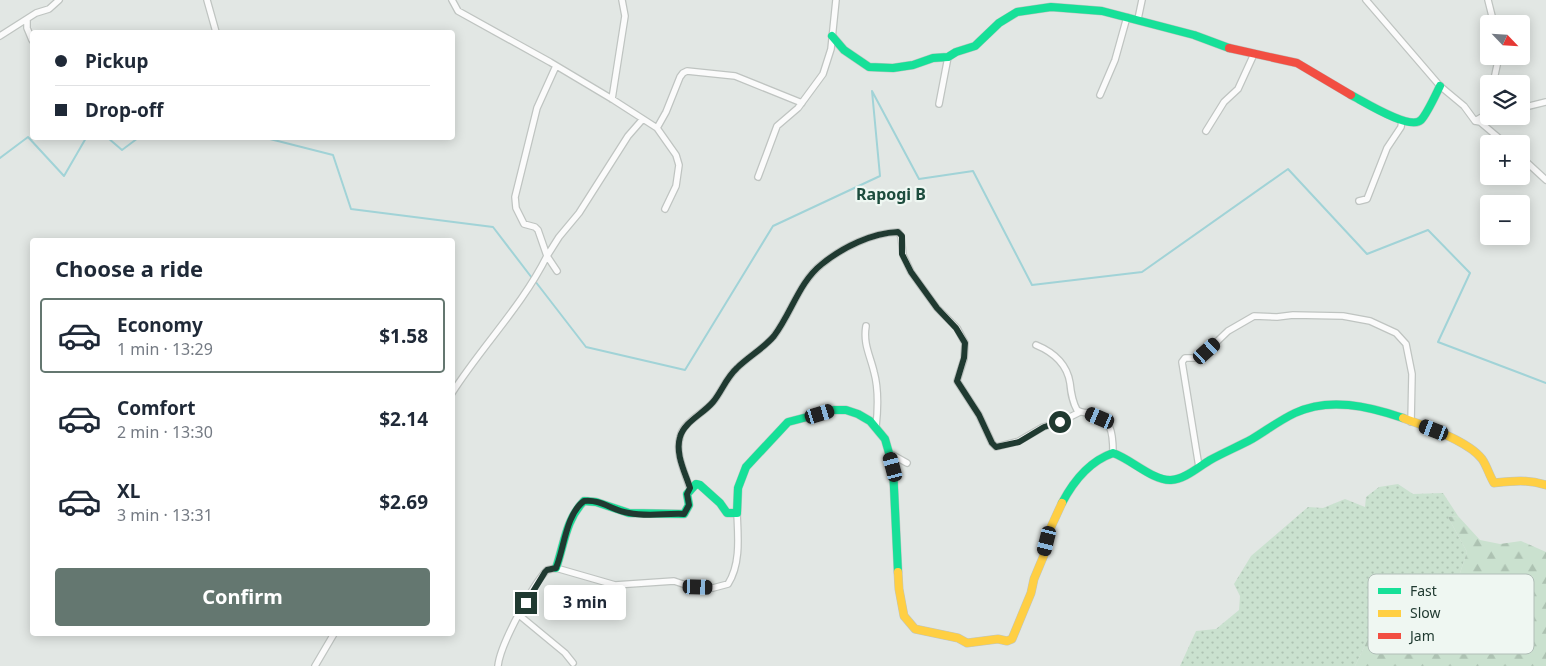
<!DOCTYPE html>
<html lang="en">
<head>
<meta charset="utf-8">
<style>
	body { margin:0; font-family:"Noto Sans",sans-serif; background:#f6f6f7; color:#1f2937; height:100vh; display:flex; flex-direction:column; font-size:19px; white-space:nowrap }
	* { box-sizing:border-box; margin:0 }
	p { font-size:16px; color:#747a83 }
	.icon { flex:none; width:28px; height:28px; fill:none; stroke:currentColor; stroke-width:2; stroke-linecap:round; stroke-linejoin:round }
	.map { position:relative; flex:1; overflow:hidden }
	.side { position:absolute; left:30px; top:238px; width:425px; height:398px; display:flex; flex-direction:column; background:#fff; border-radius:5px; box-shadow:0 2px 12px #0003 }
	.side>* { flex:none }
	.banner { position:absolute; left:30px; top:30px; width:425px; height:110px; border-radius:5px; box-shadow:0 2px 12px #0003; display:grid; align-content:center; height:110px; padding:0 25px; background:#fff }
	.needle { width:32px; rotate:115deg }
	.buttons { position:absolute; left:1480px; top:15px; display:grid; gap:10px }
	.buttons a { display:grid; place-items:center; width:50px; height:50px; border-radius:5px; background:#fff; box-shadow:0 2px 12px #0003; font-size:25px }
	.end { position:absolute; width:22px; height:22px; margin:-11px; border:6px solid #203a31; background:#fff; box-shadow:0 0 0 2px #fff }
	.from { border-radius:50% }
	.bubble { position:absolute; height:35px; border-radius:5px; background:#fff; box-shadow:0 2px 12px #0003; font-size:16px; font-weight:700; line-height:35px; text-align:center }
	.car { position:absolute; width:15px; height:30px; margin:-15px -8px; border-radius:6px; box-shadow:0 0 4px 1px #0007; background:linear-gradient(#222 24%,#8ab4d8 0 40%,#222 0 76%,#8ab4d8 0 86%,#222 0) }
	.banner b { display:flex; align-items:center; gap:18px; height:48px; font-size:19px }
	.banner b+b { border-top:1px solid #e0e1e3 }
	.banner i { width:12px; height:12px; background:#1f2937 }
	ul { padding:0; list-style:none }
	li { display:flex; align-items:center; gap:15px; height:75px; margin:0 10px 8px; padding:0 15px; border:2px solid transparent; border-radius:5px }
	li div { flex:1 }
	li b { display:block; font-size:19px }
	li em { font-style:normal; font-weight:700 }
	li.on { border-color:#647770 }
	li>.icon { width:45px; height:45px; stroke-width:1.5 }
	h2 { padding:0 25px; font-size:22px; line-height:60px }
	.cta { display:flex; gap:10px; margin-top:auto; padding:10px 25px }
	.cta a { flex:1; height:58px; border-radius:5px; background:#647770; color:#fff; font-size:20px; font-weight:700; line-height:58px; text-align:center }
	.map>svg:first-child { display:block }
	.grass { fill:url(#grass-dots) }
	.forest { fill:url(#forest-firs) }
	.lines { fill:none; stroke-linecap:round; stroke-linejoin:round }
	.stream { stroke:#a1d3d7; stroke-width:2 }
	.street-casing { stroke:#bfc4c1; stroke-width:8 }
	.fast-casing { stroke:#bec5c1; stroke-width:9 }
	.slow-casing { stroke:#bec5c1; stroke-width:9 }
	.jam-casing { stroke:#bec5c1; stroke-width:9 }
	.street { stroke:#fbfbfb; stroke-width:5.5 }
	.fast { stroke:#16e098; stroke-width:8 }
	.slow { stroke:#ffcf43; stroke-width:8 }
	.jam { stroke:#f24e42; stroke-width:8 }
	.route { stroke:#203a31; stroke-width:6 }
	.labels { text-anchor:middle; dominant-baseline:central; stroke-width:4.5; stroke-linejoin:round; paint-order:stroke }
	.quarter-label { font-size:16px; font-weight:bold; fill:#1c4c3d; stroke:#eff7f2 }
	.key { fill:#eff7f2; stroke:#b1beb8; stroke-width:1 }
	.key-label { font-size:14px; fill:#203a31 }
</style>
</head>
<body>
<div class="map">
<svg width="1546" height="666" viewBox="0 0 1546 666">
	<defs>
		<pattern id="grass-dots" width="8" height="8" patternUnits="userSpaceOnUse" patternTransform="scale(1.25)"><rect width="8" height="8" fill="#cae1cf"/><path d="M2 2h.1M6 6h.1" fill="none" stroke="#adc2b2" stroke-width="1.8" stroke-linecap="round"/></pattern>
		<pattern id="forest-firs" width="22" height="20" patternUnits="userSpaceOnUse" patternTransform="scale(1.25)"><rect width="22" height="20" fill="#cae1cf"/><path d="M5 1l3.5 6h-7zM16 11l3.5 6h-7z" fill="#adc2b2"/></pattern>
	</defs>
	<rect width="100%" height="100%" fill="#e2e7e4"/>
	<path class="grass" d="M1398 484 1413 494 1443 493 1458 516 1448 517 1467 552 1459 576 1465 596 1448 623 1395 625 1370 635 1355 666H1180L1196 631 1216 629 1239 610 1240 596 1234 584 1251 556 1308 507 1323 508 1345 499 1365 507 1366 497 1379 487Z"/>
	<path class="forest" d="M1458 516 1480 540 1500 544 1521 541 1546 552V666H1355L1370 635 1395 625 1448 622 1465 596 1459 576 1467 552 1448 517Z"/>
	<g class="lines">
		<path class="stream" d="M108 138 122 150 138 138
			M266 138 333 155 351 209 493 227 532 278
			M0 158 28 137 64 176 86 138
			M535 281 586 347 685 370 773 226 880 176 872 91 919 179 973 171 1032 285 1142 272 1288 169 1367 254 1428 230 1470 273 1438 342 1546 383"/>
		<defs>
			<path id="street" d="M207 0 216 32
				M452 0 458 11 550 62 612 99 657 128 676 155 679 165 676 186 665 209
				M1366 0 1440 86 1464 106 1475 121 1480 122 1506 144
				M1488 0 1494 24
				M1138 19 1142 0
				M27 20V28L32 40
				M0 36 36 13 49 9 59 0
				M1493 84 1499 56
				M1100 95 1115 60 1127 17
				M612 99 625 16 622 0
				M939 104 948 57
				M1521 108 1546 102
				M1475 121 1489 113
				M657 128 666 112 680 77 683 73 687 71 735 76 802 103
				M1206 131 1224 102 1238 89 1254 54
				M1521 157 1546 180
				M758 177 777 126 798 108 823 74 831 49 836 0
				M1359 201 1367 199 1387 148 1401 127 1402 120
				M557 271 547 256 559 237 579 213 628 136 642 120
				M866 326C863 344 870 355 874 372 879 390 878 409 876 427
				M1036 345C1053 352 1067 364 1070 383 1071 393 1072 401 1077 410 1081 413 1084 412 1088 413 1112 419 1113 431 1113 453
				M452 393C482 346 522 306 547 256L538 230 535 227 524 224 516 208 515 197 537 108 556 66
				M889 453 907 463
				M1199 467 1182 362 1185 358H1200L1228 331 1254 316 1277 317 1293 315 1343 316 1370 321 1396 333 1406 344 1412 374 1411 422
				M690 489C685 472 675 454 680 437 683 422 703 414 713 402 722 391 726 378 737 368 748 357 764 348 774 336 792 312 799 282 822 264 843 247 872 233 898 232L901 236 903 255 911 272 937 308 957 328 965 343 964 359 957 381 979 415 992 443 996 447 1019 441 1043 427 1060 422 1080 412
				M519 615 565 653 573 663
				M315 666 335 632
				M498 666C500 645 532 586 547 570L556 568 615 585 674 581 689 586 713 588 728 584C741 564 738 536 737 513"/>
			<path id="fast" d="M832 36 844 50 869 67 893 68 913 65 933 58 948 57 956 52 975 46 999 23 1017 12 1051 7 1102 11 1194 35 1229 48
				M1351 95C1363 101 1410 131 1421 120 1427 114 1436 94 1440 86
				M1062 503C1073 482 1090 461 1113 453 1131 459 1153 481 1171 480 1186 479 1199 466 1212 459 1225 452 1239 446 1252 439 1267 430 1280 420 1295 413 1329 397 1368 406 1403 418
				M556 568C564 545 566 519 584 501L596 502 629 513 684 514 689 505 687 494 696 484 700 485 720 503 727 513H737L738 488 746 467 788 422 834 410H846L858 414 870 421 885 439 893 467 898 572"/>
			<path id="slow" d="M1403 418C1423 425 1469 441 1482 459 1487 466 1489 475 1494 483 1512 481 1528 479 1546 485
				M898 572 899 589 904 616 915 629 958 638 967 643 998 639 1007 641 1012 639 1031 593 1034 579 1044 555 1051 527 1062 503"/>
			<path id="jam" d="M1229 48 1297 63 1351 95"/>
		</defs>
		<use href="#street" class="street-casing"/>
		<use href="#fast" class="fast-casing"/>
		<use href="#slow" class="slow-casing"/>
		<use href="#jam" class="jam-casing"/>
		<use href="#street" class="street"/>
		<use href="#fast" class="fast"/>
		<use href="#slow" class="slow"/>
		<use href="#jam" class="jam"/>
	</g>
	<g class="lines">
		<path class="route" d="M526 603 545 572 547 570 556 568C564 549 566 514 584 501 601 499 613 511 629 513 648 517 666 513 684 514L689 505 687 494 690 488C685 472 675 454 680 437 684 422 703 414 713 402 722 391 726 378 737 368 748 357 764 348 774 336 792 312 799 282 822 264 843 247 872 233 898 232L902 236V254L911 272 937 308 956 328 965 343 964 358 957 381 979 415 992 443 996 447 1019 442 1044 427 1060 422"/>
	</g>
	<g class="labels">
		<g class="quarter-label">
			<text x="891" y="194">Rapogi B</text>
		</g>
	</g>
	<rect x="1368" y="574" width="166" height="80" rx="8" class="key"/>
	<rect x="1378" y="588" width="23" height="6" fill="#16e098"/>
	<rect x="1378" y="610" width="23" height="7" fill="#ffcf43"/>
	<rect x="1378" y="633" width="23" height="6" fill="#f24e42"/>
	<g class="key-label">
		<text x="1410" y="596">Fast</text>
		<text x="1410" y="618">Slow</text>
		<text x="1410" y="641">Jam</text>
	</g>
</svg>
<div class="buttons">
<a><svg class="needle" viewBox="-14 -14 28 28"><path d="M0-13l5 13h-10z" fill="#e53935"/><path d="M0 13l5-13h-10z" fill="#747a83"/></svg></a>
<a><svg class="icon" aria-label="layers" viewBox="0 0 24 24"><path d="M12 4l9 5-9 5-9-5zM3 14l9 5 9-5"/></svg></a>
<a>+</a>
<a>−</a>
</div>
<i class="end from" style="left:1060px;top:422px"></i>
<i class="end" style="left:526px;top:603px"></i>
<div class="bubble" style="left:544px;top:585px;width:82px">3 min</div>
<i class="car" style="left:1207px;top:351px;rotate:48deg"></i>
<i class="car" style="left:820px;top:414px;rotate:73deg"></i>
<i class="car" style="left:1100px;top:418px;rotate:293deg"></i>
<i class="car" style="left:1434px;top:430px;rotate:291deg"></i>
<i class="car" style="left:893px;top:467px;rotate:345deg"></i>
<i class="car" style="left:1047px;top:541px;rotate:194deg"></i>
<i class="car" style="left:698px;top:587px;rotate:92deg"></i>
<div class="banner">
<b><i class="from"></i>Pickup</b>
<b><i></i>Drop-off</b>
</div>
<section class="side">
<h2>Choose a ride</h2>
<ul>
<li class="on"><svg class="icon" aria-label="car" viewBox="0 0 24 24"><path d="M5 17H2v-5l4-1 3-4h7l3 4 3 1v5h-3M9 17h6M6 11h13"/><circle cx="7" cy="17" r="2"/><circle cx="17" cy="17" r="2"/></svg><div><b>Economy</b><p>1 min · 13:29</p></div><em>$1.58</em></li>
<li><svg class="icon" aria-label="car" viewBox="0 0 24 24"><path d="M5 17H2v-5l4-1 3-4h7l3 4 3 1v5h-3M9 17h6M6 11h13"/><circle cx="7" cy="17" r="2"/><circle cx="17" cy="17" r="2"/></svg><div><b>Comfort</b><p>2 min · 13:30</p></div><em>$2.14</em></li>
<li><svg class="icon" aria-label="car" viewBox="0 0 24 24"><path d="M5 17H2v-5l4-1 3-4h7l3 4 3 1v5h-3M9 17h6M6 11h13"/><circle cx="7" cy="17" r="2"/><circle cx="17" cy="17" r="2"/></svg><div><b>XL</b><p>3 min · 13:31</p></div><em>$2.69</em></li>
</ul>
<div class="cta"><a>Confirm</a></div>
</section>
</div>
</body>
</html>
